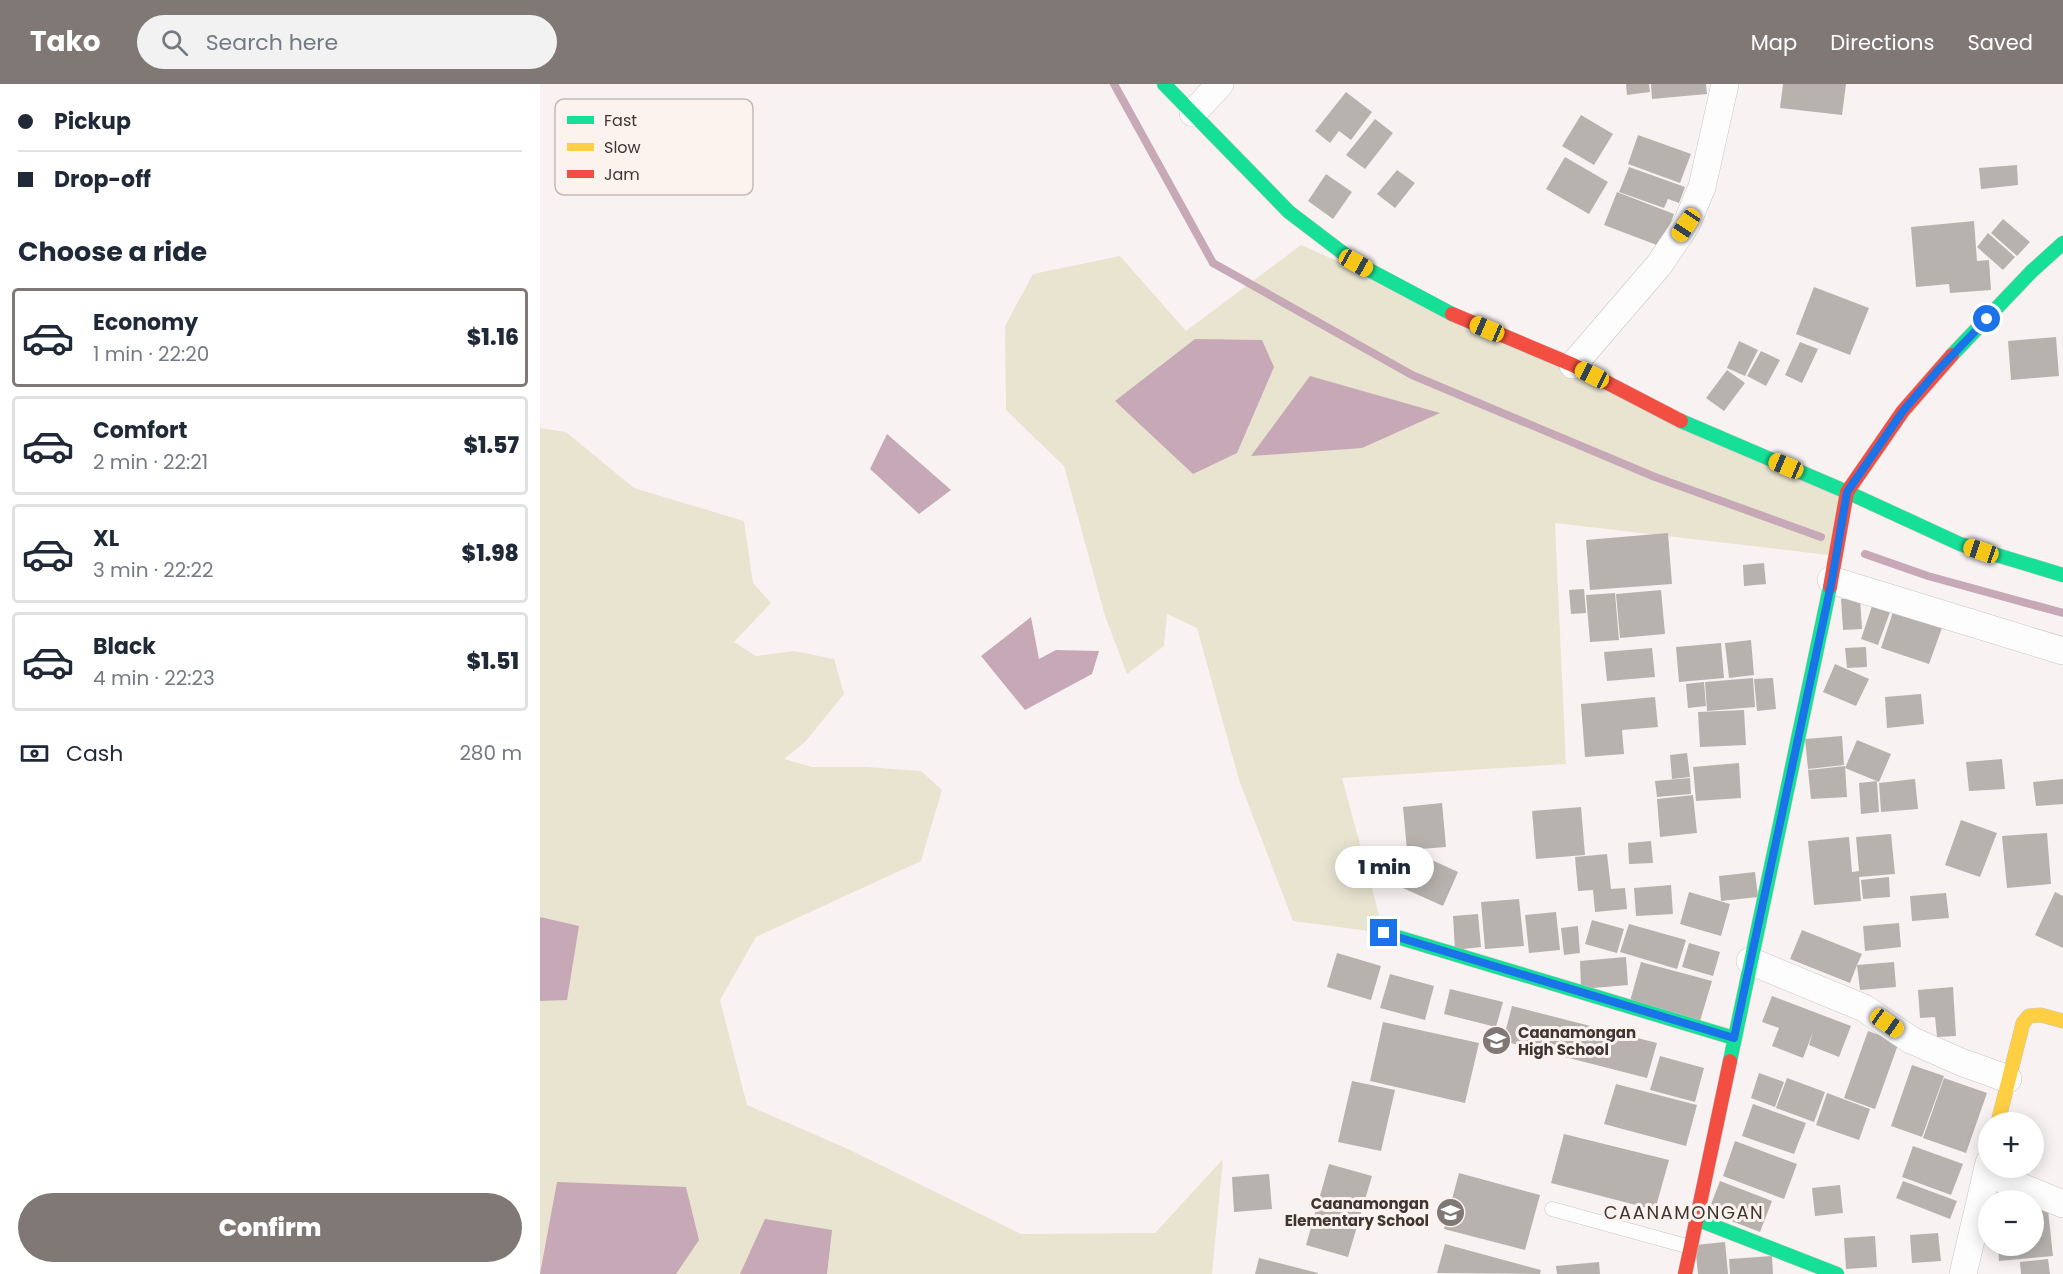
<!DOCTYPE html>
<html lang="en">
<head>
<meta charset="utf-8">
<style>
	body { margin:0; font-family:Poppins,sans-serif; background:#f2f2f3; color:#1f2937; height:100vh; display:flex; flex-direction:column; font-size:22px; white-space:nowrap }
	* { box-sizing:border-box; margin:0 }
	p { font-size:20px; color:#747a83 }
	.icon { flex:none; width:33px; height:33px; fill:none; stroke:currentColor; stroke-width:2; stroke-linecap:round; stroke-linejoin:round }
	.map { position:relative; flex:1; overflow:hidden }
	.side { display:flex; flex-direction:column; background:#fff; width:540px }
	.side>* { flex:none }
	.banner { display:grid; align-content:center; height:132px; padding:0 18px; background:#fff }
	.controls { position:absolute; left:1438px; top:1028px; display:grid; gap:12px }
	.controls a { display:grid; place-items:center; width:66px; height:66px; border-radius:50%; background:#fff; box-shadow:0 3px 15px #0003; font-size:30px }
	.end { position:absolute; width:27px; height:27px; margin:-14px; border:8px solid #1a73e8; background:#fff; box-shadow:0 0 0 3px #fff }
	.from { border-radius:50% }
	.bubble { position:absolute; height:42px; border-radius:21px; background:#fff; box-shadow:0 3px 15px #0003; font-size:20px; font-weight:800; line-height:42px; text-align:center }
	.car { position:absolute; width:18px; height:36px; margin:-18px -9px; border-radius:8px; box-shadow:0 0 4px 2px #0007; background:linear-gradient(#f5c518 24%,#345 0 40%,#f5c518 0 76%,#345 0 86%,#f5c518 0) }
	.banner b { display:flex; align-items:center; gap:21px; height:57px; font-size:22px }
	.banner b+b { border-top:2px solid #e0e1e3 }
	.banner i { width:15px; height:15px; background:#1f2937 }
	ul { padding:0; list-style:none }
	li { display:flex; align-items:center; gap:18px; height:99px; margin:0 12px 9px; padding:0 6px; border:3px solid #e0e1e3; border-radius:6px }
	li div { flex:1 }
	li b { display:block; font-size:22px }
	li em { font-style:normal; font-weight:800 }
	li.selected { border-color:#807875 }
	li>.icon { width:54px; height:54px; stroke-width:1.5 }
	h2 { padding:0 18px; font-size:27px; line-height:72px }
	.pay { display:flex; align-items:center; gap:15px; height:66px; padding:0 18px; font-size:22px }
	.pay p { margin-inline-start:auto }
	.cta { display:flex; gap:12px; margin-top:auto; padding:12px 18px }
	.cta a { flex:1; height:69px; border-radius:36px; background:#807875; color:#fff; font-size:24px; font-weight:800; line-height:69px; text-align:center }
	header { display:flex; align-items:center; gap:36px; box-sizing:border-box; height:84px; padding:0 30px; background:#807875; color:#fff }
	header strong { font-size:28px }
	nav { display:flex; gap:33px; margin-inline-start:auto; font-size:21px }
	.search { width:420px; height:54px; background:#f2f2f3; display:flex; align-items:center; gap:15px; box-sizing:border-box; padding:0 21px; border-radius:33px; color:#747a83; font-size:22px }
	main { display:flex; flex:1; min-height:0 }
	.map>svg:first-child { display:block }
	.green { fill:#e8e4d0 }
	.water { fill:#c6a8b6 }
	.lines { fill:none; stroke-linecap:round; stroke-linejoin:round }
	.stream { stroke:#c6a8b6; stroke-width:8 }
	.building { fill:#b7b2ae }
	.lane-casing { stroke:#cbc4c2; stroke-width:15 }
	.street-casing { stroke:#cbc4c2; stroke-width:28 }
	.fast-casing { stroke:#cbc4c2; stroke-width:15 }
	.slow-casing { stroke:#cbc4c2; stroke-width:15 }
	.jam-casing { stroke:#cbc4c2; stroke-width:15 }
	.lane { stroke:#fefdfd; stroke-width:14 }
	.street { stroke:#fefdfd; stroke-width:27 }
	.fast { stroke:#16e098; stroke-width:14 }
	.slow { stroke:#ffcf43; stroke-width:14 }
	.jam { stroke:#f24e42; stroke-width:14 }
	.route { stroke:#1a73e8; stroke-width:8 }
	.labels { text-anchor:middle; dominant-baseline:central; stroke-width:6; stroke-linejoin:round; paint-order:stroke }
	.poi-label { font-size:15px; font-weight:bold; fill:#3f3632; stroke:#fcf2ee; text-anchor:start }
	.quarter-label { font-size:18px; letter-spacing:1.5px; fill:#3f3632; stroke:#fcf2ee }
	.key { fill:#fcf2ee; stroke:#c3bab6; stroke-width:1.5 }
	.key-label { font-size:16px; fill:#3f3632 }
</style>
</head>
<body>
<header>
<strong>Tako</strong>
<div class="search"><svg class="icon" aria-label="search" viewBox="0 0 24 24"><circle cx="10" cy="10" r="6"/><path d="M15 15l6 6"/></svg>Search here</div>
<nav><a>Map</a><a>Directions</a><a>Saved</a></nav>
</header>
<main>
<section class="side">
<div class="banner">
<b><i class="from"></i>Pickup</b>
<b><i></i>Drop-off</b>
</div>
<h2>Choose a ride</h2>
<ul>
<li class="selected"><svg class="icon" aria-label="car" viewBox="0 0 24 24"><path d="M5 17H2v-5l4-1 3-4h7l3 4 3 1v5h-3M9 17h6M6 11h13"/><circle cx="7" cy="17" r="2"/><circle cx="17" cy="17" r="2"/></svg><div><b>Economy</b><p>1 min · 22:20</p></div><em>$1.16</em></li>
<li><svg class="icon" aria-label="car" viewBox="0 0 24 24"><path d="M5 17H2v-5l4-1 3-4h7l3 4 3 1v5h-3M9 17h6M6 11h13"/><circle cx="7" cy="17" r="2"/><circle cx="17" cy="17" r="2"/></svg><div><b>Comfort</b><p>2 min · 22:21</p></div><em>$1.57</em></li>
<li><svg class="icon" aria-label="car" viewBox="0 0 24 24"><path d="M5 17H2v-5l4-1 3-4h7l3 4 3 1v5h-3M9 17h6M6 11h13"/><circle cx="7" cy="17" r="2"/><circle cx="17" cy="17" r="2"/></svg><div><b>XL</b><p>3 min · 22:22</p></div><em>$1.98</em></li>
<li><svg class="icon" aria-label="car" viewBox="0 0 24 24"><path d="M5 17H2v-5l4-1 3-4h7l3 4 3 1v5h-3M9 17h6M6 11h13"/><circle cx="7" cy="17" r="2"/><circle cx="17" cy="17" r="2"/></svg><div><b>Black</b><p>4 min · 22:23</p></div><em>$1.51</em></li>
</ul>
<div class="pay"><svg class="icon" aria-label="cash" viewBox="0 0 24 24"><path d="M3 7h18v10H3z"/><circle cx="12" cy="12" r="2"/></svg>Cash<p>280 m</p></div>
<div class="cta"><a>Confirm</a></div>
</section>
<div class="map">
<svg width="1523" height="1190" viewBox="0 0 1523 1190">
	<rect width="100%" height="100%" fill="#f8f3f2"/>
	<path class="green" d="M761 161 1033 281 1307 408 1297 472 1015 439 1026 680 802 694 844 849 753 837 699 696 657 544 627 530 624 562 587 590 565 532 524 382 466 326 465 242 493 190 580 172 646 247Z
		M0 344 26 348 94 404 204 437 213 499 231 519 194 558 216 572 254 567 294 575 304 610 265 658 244 675 272 683H327L381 687 402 706 381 777 216 853 180 916 207 1021 308 1065 481 1150 615 1149 683 1075 672 1190H0Z"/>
	<path class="water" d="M655 255 722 256 734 283 697 369 653 390 575 317Z
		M770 292 900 329 822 364 711 372Z
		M347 350 411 406 379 430 330 385Z
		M491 533 499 575 516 566 559 567 552 590 485 626 441 572Z
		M0 833 39 842 27 916 0 917Z
		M17 1098 146 1103 159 1156 136 1190H0Z
		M225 1135 292 1146 287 1190H200Z"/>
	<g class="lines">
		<path class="stream" d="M574 0 673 179 872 291 1115 393 1281 453
			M1325 470 1388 492 1523 529"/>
	</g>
	<path class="building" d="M1086 0H1109L1110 8 1087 11Z
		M1111 0H1166L1167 10 1112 15Z
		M1243 0H1306L1302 31 1240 24Z
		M806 8 832 28 811 56 799 47 790 59 775 47Z
		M1041 31 1073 50 1054 81 1022 62Z
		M835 35 853 49 825 85 806 71Z
		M1098 51 1151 70 1140 99 1088 80Z
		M1025 73 1068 98 1049 130 1006 105Z
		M1477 81 1478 101 1441 105 1439 84Z
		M1089 83 1145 103 1139 119 1128 115 1124 124 1079 108Z
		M857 86 875 99 855 124 837 110Z
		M786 90 812 108 793 135 768 117Z
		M1077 108 1134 130 1122 163 1064 141Z
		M1463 135 1490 158 1477 172 1451 149Z
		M1434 137 1437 177 1449 176 1451 206 1410 209 1409 200 1376 203 1371 143Z
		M1448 149 1475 173 1463 186 1437 163Z
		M1274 203 1329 224 1310 271 1256 250Z
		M1516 253 1519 292 1471 296 1468 257Z
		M1199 257 1218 266 1205 292 1187 284Z
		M1260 258 1278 265 1262 299 1245 291Z
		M1221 267 1240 276 1226 302 1207 292Z
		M1187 286 1205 299 1184 327 1166 314Z
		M1128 449 1132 500 1050 506 1046 456Z
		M1224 479 1226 500 1204 502 1203 481Z
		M1044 505 1046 529 1031 530 1029 506Z
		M1121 506 1125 550 1080 554 1076 510Z
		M1075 509 1079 556 1050 558 1046 511Z
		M1320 514 1322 545 1303 546 1301 515Z
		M1332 522 1350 528 1338 561 1321 555Z
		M1353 528 1402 544 1389 580 1341 564Z
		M1211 556 1214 591 1189 594 1185 559Z
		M1181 559 1184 594 1139 598 1136 563Z
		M1326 563 1327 583 1307 584 1305 564Z
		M1112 564 1115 593 1067 597 1064 568Z
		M1295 580 1329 595 1316 622 1283 608Z
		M1213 594 1215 623 1167 627 1165 598Z
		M1233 594 1236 625 1217 627 1214 595Z
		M1164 598 1166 622 1148 624 1146 600Z
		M1381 610 1384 640 1347 644 1345 613Z
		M1115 613 1118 643 1082 646 1084 670 1045 673 1041 620Z
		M1204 626 1206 661 1160 663 1158 628Z
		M1302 652 1304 681 1268 685 1265 655Z
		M1317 656 1351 670 1339 698 1305 684Z
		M1147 669 1150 693 1132 695 1130 671Z
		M1462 675 1465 705 1429 707 1426 678Z
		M1199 679 1201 714 1156 717 1153 683Z
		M1305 682 1307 713 1271 715 1268 686Z
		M1150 694 1151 710 1117 713 1115 697Z
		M1375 695 1378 725 1341 728 1339 699Z
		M1523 695V720L1496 722 1493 698Z
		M1337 697 1339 728 1321 730 1319 699Z
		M1153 711 1157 749 1120 753 1117 715Z
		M902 719 906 763 867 766 863 723Z
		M1041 723 1045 771 996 775 992 727Z
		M1421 736 1457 749 1440 793 1405 781Z
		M1507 749 1511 800 1467 804 1462 752Z
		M1351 750 1355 790 1319 793 1321 817 1274 821 1268 757 1309 753 1312 788 1319 787 1316 753Z
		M1111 757 1113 779 1089 780 1088 759Z
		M870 766 918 788 903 822 854 800Z
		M1067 770 1071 805 1085 804 1087 825 1055 828 1053 806 1038 807 1035 773Z
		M1215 788 1218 813 1181 817 1179 792Z
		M1349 793 1350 813 1323 815 1321 796Z
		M1131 801 1133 830 1096 832 1094 804Z
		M1149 808 1190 820 1181 852 1140 840Z
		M1515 808 1523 812V864L1495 851Z
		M1406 809 1409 834 1372 837 1370 812Z
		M979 815 984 862 945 865 941 818Z
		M1016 828 1020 866 989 869 985 831Z
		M938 830 941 863 915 866 913 832Z
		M1052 836 1084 845 1077 869 1045 860Z
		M1359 839 1361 863 1325 867 1323 842Z
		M1089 840 1146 856 1137 885 1080 868Z
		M1038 842 1040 869 1024 871 1021 844Z
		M1262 846 1322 870 1317 881 1354 878 1356 903 1320 906 1317 881 1310 899 1250 875Z
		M1149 859 1180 868 1173 892 1142 883Z
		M797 869 841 882 831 916 787 903Z
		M1086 873 1088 901 1041 905 1040 877Z
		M1101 878 1172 897 1160 937 1090 917Z
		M850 890 894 902 885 936 840 924Z
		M1413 903 1416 952 1397 953 1395 933 1380 934 1378 906Z
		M910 905 963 918 956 943 904 930Z
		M1232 912 1311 942 1299 973 1269 961 1273 948 1263 974 1232 962 1239 944 1222 938Z
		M972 922 1117 959 1107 994 963 957Z
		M843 938 939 959 925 1019 830 997Z
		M1328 947 1359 958 1335 1025 1304 1014Z
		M1120 972 1164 984 1155 1018 1110 1006Z
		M1372 981 1404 992 1382 1053 1351 1042Z
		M1219 989 1244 998 1235 1023 1211 1014Z
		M1247 994 1285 1008 1274 1038 1236 1024Z
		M1404 994 1447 1009 1426 1069 1383 1054Z
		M812 997 855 1006 841 1067 798 1058Z
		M1076 1000 1157 1021 1146 1062 1064 1040Z
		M1287 1009 1330 1025 1319 1056 1276 1041Z
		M1213 1020 1266 1039 1254 1070 1202 1052Z
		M1024 1050 1129 1076 1115 1126 1011 1099Z
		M1195 1057 1257 1080 1244 1115 1183 1092Z
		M1373 1062 1423 1080 1411 1111 1362 1093Z
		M789 1080 832 1092 808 1173 766 1161Z
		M919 1089 1000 1111 985 1166 904 1145Z
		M729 1090 732 1125 694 1128 692 1093Z
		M1180 1097 1232 1117 1220 1148 1168 1128Z
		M1363 1097 1417 1117 1410 1135 1356 1114Z
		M1300 1101 1303 1129 1275 1132 1272 1104Z
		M1507 1117 1513 1172 1459 1177 1458 1161H1494V1118Z
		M1398 1149 1401 1177 1372 1179 1370 1151Z
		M1335 1152 1337 1183 1306 1185 1304 1154Z
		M1185 1158 1188 1190H1158L1155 1161Z
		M905 1160 1001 1186 1000 1190 897 1189Z
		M1232 1172 1233 1190H1190L1189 1175Z
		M719 1174 778 1189V1190H715Z
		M1508 1175 1510 1190H1481L1480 1178Z
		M1059 1178 1060 1190H1017L1016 1182Z"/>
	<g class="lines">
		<defs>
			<path id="lane" d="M1012 1125 1150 1163"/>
			<path id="street" d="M653 29 680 0
				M1033 281 1119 181 1146 141 1162 103 1185 0
				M1291 496 1523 567
				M1210 877 1324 924 1371 956 1421 978 1468 995
				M1447 1089 1523 1120
				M1423 1190 1449 1079"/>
			<path id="fast" d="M624 0 749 128 816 179 912 230
				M1412 271 1491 188 1523 159
				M1141 337 1307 408 1420 460 1523 491
				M844 849 1194 954
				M1190 977 1290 503
				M1156 1135 1297 1190"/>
			<path id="slow" d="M1458 1038 1483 939 1489 932 1501 931 1523 937"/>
			<path id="jam" d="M912 230 1033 281 1141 337
				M1290 503 1307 408 1363 327 1412 271
				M1145 1190 1190 977"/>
		</defs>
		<use href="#lane" class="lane-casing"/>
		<use href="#street" class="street-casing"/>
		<use href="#fast" class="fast-casing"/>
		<use href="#slow" class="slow-casing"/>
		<use href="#jam" class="jam-casing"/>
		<use href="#lane" class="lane"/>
		<use href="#street" class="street"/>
		<use href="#fast" class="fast"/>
		<use href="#slow" class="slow"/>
		<use href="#jam" class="jam"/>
	</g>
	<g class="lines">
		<path class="route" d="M844 849 1194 954 1292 496 1307 408 1363 327 1398 286 1447 235"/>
	</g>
	<defs>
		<symbol id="school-disc" viewBox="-11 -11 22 22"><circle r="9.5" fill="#807875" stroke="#fcf2ee"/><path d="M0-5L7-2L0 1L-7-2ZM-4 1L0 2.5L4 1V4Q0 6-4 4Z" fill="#fff"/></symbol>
	</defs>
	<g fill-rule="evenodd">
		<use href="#school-disc" x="940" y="940" width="33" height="33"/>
		<use href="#school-disc" x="894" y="1112" width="33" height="33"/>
	</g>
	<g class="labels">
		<g class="poi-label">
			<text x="978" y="948">Caanamongan<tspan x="978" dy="17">High School</tspan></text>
			<text x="889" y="1119" text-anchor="end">Caanamongan<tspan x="889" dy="17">Elementary School</tspan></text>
		</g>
		<g class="quarter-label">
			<text x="1144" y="1128">CAANAMONGAN</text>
		</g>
	</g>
	<rect x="15" y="15" width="198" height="96" rx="9" class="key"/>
	<rect x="27" y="32" width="27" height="8" fill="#16e098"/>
	<rect x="27" y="59" width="27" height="8" fill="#ffcf43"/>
	<rect x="27" y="86" width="27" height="8" fill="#f24e42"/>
	<g class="key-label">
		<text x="64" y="42">Fast</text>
		<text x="64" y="69">Slow</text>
		<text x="64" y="96">Jam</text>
	</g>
</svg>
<div class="controls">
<a>+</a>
<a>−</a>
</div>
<i class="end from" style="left:1447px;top:235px"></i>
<i class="end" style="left:844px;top:849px"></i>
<div class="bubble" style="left:795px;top:762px;width:99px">1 min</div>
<i class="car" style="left:1146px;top:141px;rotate:214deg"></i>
<i class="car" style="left:816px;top:179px;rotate:119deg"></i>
<i class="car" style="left:947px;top:245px;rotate:293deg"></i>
<i class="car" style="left:1052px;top:291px;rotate:297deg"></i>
<i class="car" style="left:1246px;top:382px;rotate:293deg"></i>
<i class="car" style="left:1441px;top:467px;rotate:289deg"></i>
<i class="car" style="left:1347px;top:939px;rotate:125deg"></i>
</div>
</main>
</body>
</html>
